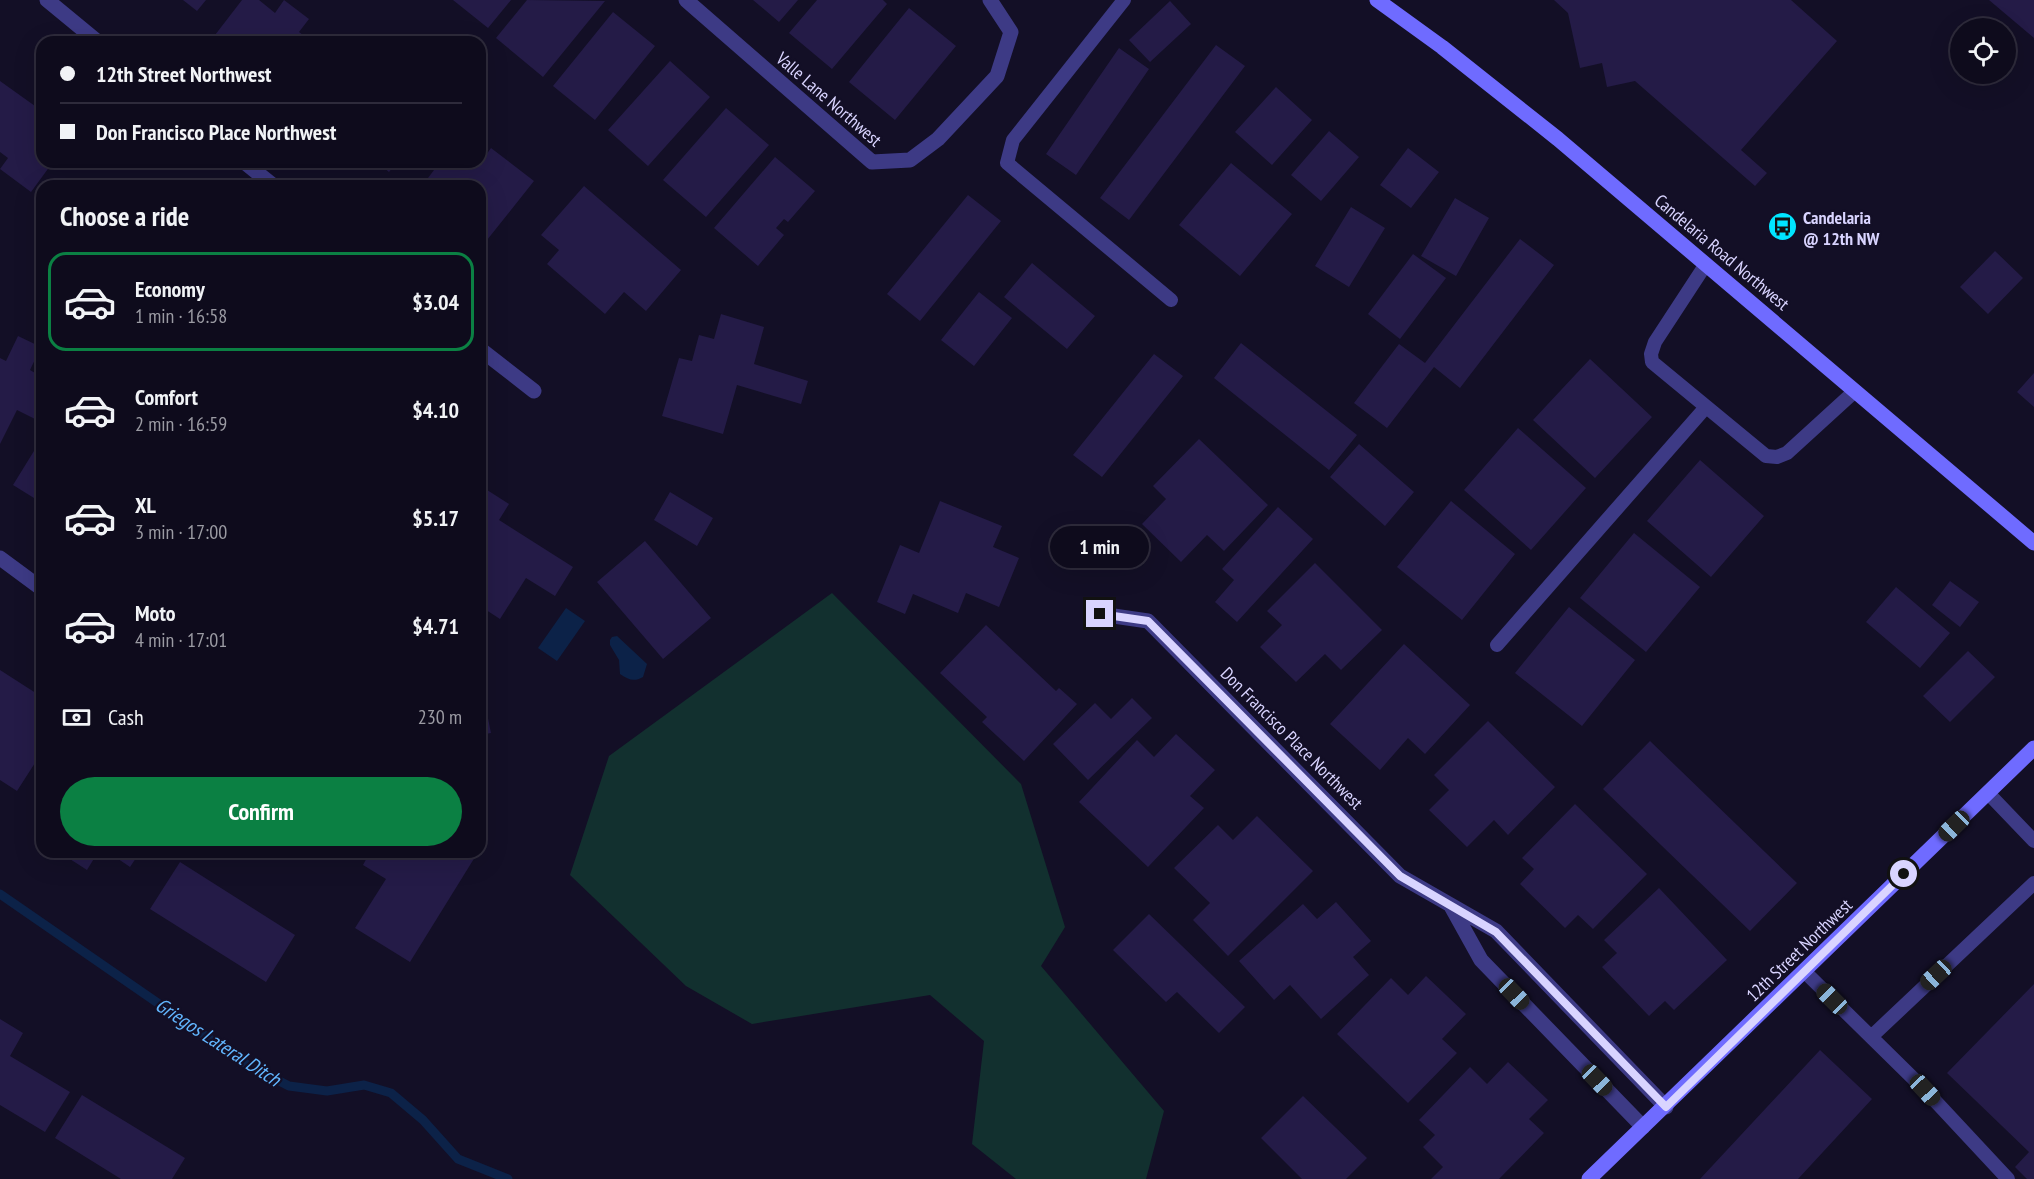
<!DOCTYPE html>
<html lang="en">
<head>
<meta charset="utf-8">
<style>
	body { margin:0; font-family:"PT Sans Narrow",sans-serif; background:#171425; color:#f1f3f6; height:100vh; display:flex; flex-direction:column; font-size:22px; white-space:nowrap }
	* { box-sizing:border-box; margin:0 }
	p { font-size:20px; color:#9b9ba3 }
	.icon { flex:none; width:33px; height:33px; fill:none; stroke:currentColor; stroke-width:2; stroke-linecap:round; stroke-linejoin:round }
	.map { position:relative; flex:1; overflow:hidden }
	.side { position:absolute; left:36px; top:180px; width:450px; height:678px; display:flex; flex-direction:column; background:#0e0b1c; border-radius:18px; box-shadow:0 6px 24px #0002,0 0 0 2px #2e2b3b }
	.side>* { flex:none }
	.hud { position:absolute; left:36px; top:36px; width:450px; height:132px; border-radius:18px; box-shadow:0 6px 24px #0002,0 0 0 2px #2e2b3b; display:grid; align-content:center; height:132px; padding:0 24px; background:#0e0b1c }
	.buttons { position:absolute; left:1950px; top:18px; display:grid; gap:12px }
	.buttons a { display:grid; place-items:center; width:66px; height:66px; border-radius:50%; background:#0e0b1c; box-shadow:0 6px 24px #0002,0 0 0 2px #2e2b3b; font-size:30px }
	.end { position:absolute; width:27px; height:27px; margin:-14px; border:8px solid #d9d4ff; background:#111; box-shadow:0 0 0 3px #111 }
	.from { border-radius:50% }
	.bubble { position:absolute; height:42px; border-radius:21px; background:#0e0b1c; box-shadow:0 6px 24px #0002,0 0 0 2px #2e2b3b; font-size:20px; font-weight:700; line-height:42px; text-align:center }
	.car { position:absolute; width:18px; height:36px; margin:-18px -9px; border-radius:8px; box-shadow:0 0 4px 2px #0007; background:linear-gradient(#222 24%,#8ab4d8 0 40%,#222 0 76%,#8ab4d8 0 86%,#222 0) }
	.hud b { display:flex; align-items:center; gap:21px; height:57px; font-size:22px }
	.hud b+b { border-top:2px solid #2e2b3b }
	.hud i { width:15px; height:15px; background:#f1f3f6 }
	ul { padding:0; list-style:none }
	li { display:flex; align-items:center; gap:18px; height:99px; margin:0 12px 9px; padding:0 12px; border:3px solid transparent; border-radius:18px }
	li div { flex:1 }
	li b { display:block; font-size:22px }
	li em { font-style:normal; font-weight:700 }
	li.selected { border-color:#0b8043 }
	li>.icon { width:54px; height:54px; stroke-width:1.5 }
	h2 { padding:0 24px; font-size:27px; line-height:72px }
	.pay { display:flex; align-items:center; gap:15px; height:66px; padding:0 24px; font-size:22px }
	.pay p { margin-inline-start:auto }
	.action { display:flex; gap:12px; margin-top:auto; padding:12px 24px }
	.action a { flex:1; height:69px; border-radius:36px; background:#0b8043; color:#fff; font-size:24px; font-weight:700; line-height:69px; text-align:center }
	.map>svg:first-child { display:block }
	.green { fill:#12302f }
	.water { fill:#0c2248 }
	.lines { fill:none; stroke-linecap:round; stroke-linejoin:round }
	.stream { stroke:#0c2248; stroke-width:9 }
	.building { fill:#241b47 }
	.lane { stroke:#3d3a85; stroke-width:14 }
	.street { stroke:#3d3a85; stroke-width:15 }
	.secondary { stroke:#6f6bff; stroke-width:15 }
	.route { stroke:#d9d4ff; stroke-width:8 }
	.labels { text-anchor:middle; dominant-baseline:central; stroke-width:4.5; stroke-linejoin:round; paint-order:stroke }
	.street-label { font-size:18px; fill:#d9d4ff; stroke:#130f26 }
	.poi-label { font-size:18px; font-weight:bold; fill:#d9d4ff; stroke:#130f26; text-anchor:start }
	.water-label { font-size:20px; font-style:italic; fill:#62b6ff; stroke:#130f26 }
</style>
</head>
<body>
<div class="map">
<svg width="2034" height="1179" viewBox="0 0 2034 1179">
	<rect width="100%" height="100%" fill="#130f26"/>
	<path class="green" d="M832 593 1021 784 1065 927 1041 966 1164 1111 1146 1179H1016L972 1144 984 1041 930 995 752 1024 686 986 570 875 609 756Z"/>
	<path class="water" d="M566 608 585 621 557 661 538 648Z
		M617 636 647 664 643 677C634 682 629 680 620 674L619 660 610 645V640L612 637Z"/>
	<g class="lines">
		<path class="stream" d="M0 894 246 1064 289 1086 327 1091 364 1085 391 1093 423 1120 458 1159 508 1179"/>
	</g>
	<path class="building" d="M183 0H206L197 11Z
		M242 0H259L275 13 284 0 309 19 299 32 312 42H224L215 35Z
		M453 0H511L488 28Z
		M527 0 605 1 543 77 496 38Z
		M753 0H798L779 22Z
		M817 0H883L887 4 832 69 789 33Z
		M1554 0H1791L1837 41 1741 150 1767 173 1755 186 1635 81 1607 87 1602 63 1580 68 1568 13Z
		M1989 0H2034V38Z
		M1170 1 1191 24 1150 62 1129 40Z
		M909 8 956 46 895 120 849 82Z
		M613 12 655 46 595 120 553 86Z
		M1216 45 1245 66 1129 220 1100 198Z
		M1119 48 1149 69 1076 175 1046 154Z
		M670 61 710 97 648 166 608 130Z
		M0 81 42 111V162H53L31 192 0 169 8 158 0 152Z
		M1276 87 1312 120 1272 165 1235 132Z
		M726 108 769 145 706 217 663 180Z
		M1329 131 1359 157 1321 201 1291 175Z
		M491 148 534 181 487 240 480 235V186H422L440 162H480V150L486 155Z
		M1408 148 1439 172 1411 208 1380 185Z
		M775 157 815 191 788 222 784 219 776 228 784 235 758 266 714 228Z
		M377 162H397L389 172Z
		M1231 163 1292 214 1240 276 1179 225Z
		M584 186 681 270 646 311 624 292 605 314 547 264 559 250 541 235Z
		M968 195 1001 221 920 321 887 294Z
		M1455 198 1489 218 1456 276 1421 256Z
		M1351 207 1385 228 1349 287 1315 266Z
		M1520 239 1554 265 1460 388 1434 367 1387 428 1354 403 1399 344 1425 363Z
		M1995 251 2023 278 1988 314 1960 287Z
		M1413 254 1446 278 1400 339 1368 314Z
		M1032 263 1095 316 1067 349 1004 297Z
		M979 292 1012 318 974 366 941 340Z
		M721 314 764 327 754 364 808 381 801 404 737 385 723 434 662 416 679 358 692 361 699 335 714 339Z
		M18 336 41 347 30 370 42 377V404L35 419 17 410 0 444V358L6 361Z
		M1241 343 1357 435 1329 470 1214 378Z
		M1154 354 1183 376 1102 477 1073 455Z
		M1590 359 1652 417 1595 478 1533 420Z
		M2034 373V407L2017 392Z
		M1518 428 1586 488 1531 550 1464 490Z
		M42 438V503L13 485Z
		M1199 439 1268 505 1224 551 1207 535 1181 562 1142 524 1166 499 1153 486Z
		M1359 444 1414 492 1385 526 1330 477Z
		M1700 460 1764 516 1711 577 1647 521Z
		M484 488 509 504 499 520 573 567 555 596 526 578 500 619 480 606V493Z
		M670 492 713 518 697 546 654 520Z
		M940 501 1002 526 993 547 1019 558 999 607 966 593 958 613 913 594 905 614 877 602 900 545 919 553Z
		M1451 501 1515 554 1462 620 1397 567Z
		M1278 507 1313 539 1237 622 1215 602 1234 580 1222 569Z
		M1634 533 1700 587 1646 652 1580 598Z
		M645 541 711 618 663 659 597 582Z
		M1315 563 1382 630 1341 670 1325 654 1296 682 1260 647 1282 625 1267 611Z
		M1950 581 1979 602 1960 627 1932 605Z
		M1896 587 1950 633 1920 668 1866 622Z
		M1569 607 1635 660 1582 726 1515 673Z
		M986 625 1056 691 1059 688 1077 704 1024 761 982 722 987 717 940 673Z
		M1404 644 1470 705 1425 754 1408 738 1380 770 1330 724Z
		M1968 651 1995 677 1950 722 1923 696Z
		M0 670 42 697V752L17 791 0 780Z
		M480 679 491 733 480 735Z
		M1132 698 1152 718 1088 780 1053 744 1095 703 1111 719Z
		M1488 721 1555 787 1508 835 1494 820 1467 847 1429 810 1449 790 1434 775Z
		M1176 734 1215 770 1190 796 1204 808 1148 867 1079 802 1137 740 1154 757Z
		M1650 741 1797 883 1750 931 1603 789Z
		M1575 804 1647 874 1593 929 1578 915 1565 928 1520 884 1534 869 1522 858Z
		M1257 816 1313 871 1228 956 1193 920 1210 903 1174 868 1218 825 1233 840Z
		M59 852H98L87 870Z
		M108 852H140L130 867Z
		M370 852H467L475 857 410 962 355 928 386 879 363 865Z
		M180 862 295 935 266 982 150 909Z
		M1659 888 1727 960 1674 1010 1665 1001 1649 1016 1602 967 1617 953 1604 940Z
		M1336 902 1371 941 1353 957 1369 975 1321 1019 1290 985 1274 1000 1239 961 1303 904 1317 919Z
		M1149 914 1245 1007 1219 1033 1177 992 1166 1002 1113 950Z
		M1426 976 1466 1014 1442 1039 1457 1053 1408 1103 1337 1034 1391 978 1408 995Z
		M2034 984V1179H2027L2015 1167 2029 1152 1947 1073Z
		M0 1019 23 1033 10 1056 70 1092 45 1132 0 1105Z
		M1820 1050 1872 1099 1798 1179H1700Z
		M1508 1062 1548 1100 1529 1119 1544 1133 1499 1179H1431L1443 1167 1423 1147 1435 1135 1419 1120 1470 1067 1487 1084Z
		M82 1095 185 1158 172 1179H121L55 1138Z
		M1303 1096 1367 1158 1346 1179H1302L1261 1138Z"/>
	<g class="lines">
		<path class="lane" d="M1124 0 1013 140 1007 163 1171 300
			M1706 264 1655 342 1651 354 1652 362 1766 456 1777 457 1787 453 1855 391
			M1497 645 1706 407
			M1988 793 2034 841
			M1805 972 1925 1090 2008 1179
			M1871 1037 2034 883"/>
		<path class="street" d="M47 0 98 42
			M686 0 872 162 910 160 938 139 997 76 1011 32 990 0
			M244 162 274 186
			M480 349 534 391
			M0 558 42 589
			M1100 614 1148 621 1400 876 1496 931 1666 1107
			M1451 906 1481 960 1643 1127"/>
		<path class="secondary" d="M1377 0 1442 47 1558 139 2034 543
			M1589 1179 2034 748"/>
	</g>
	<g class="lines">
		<path class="route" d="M1100 614 1148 621 1400 876 1496 932 1666 1107 1904 874"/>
	</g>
	<defs>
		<symbol id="bus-disc" viewBox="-11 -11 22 22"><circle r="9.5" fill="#00e5ff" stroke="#130f26"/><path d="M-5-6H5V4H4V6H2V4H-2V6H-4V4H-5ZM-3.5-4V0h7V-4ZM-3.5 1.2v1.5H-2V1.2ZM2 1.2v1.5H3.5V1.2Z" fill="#111"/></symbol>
	</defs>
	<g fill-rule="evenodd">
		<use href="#bus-disc" x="1766" y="210" width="33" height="33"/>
	</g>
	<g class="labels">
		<g class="street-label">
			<text transform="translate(829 99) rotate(41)">Valle Lane Northwest</text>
			<text transform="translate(1722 252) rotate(40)">Candelaria Road Northwest</text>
			<text transform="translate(1292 738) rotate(45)">Don Francisco Place Northwest</text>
			<text transform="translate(1799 950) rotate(-44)">12th Street Northwest</text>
		</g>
		<g class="poi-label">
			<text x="1803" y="217">Candelaria<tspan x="1803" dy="21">@ 12th NW</tspan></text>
		</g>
		<g class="water-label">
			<text transform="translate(218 1042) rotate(33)">Griegos Lateral Ditch</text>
		</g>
	</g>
</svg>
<div class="buttons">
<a><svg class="icon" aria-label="locate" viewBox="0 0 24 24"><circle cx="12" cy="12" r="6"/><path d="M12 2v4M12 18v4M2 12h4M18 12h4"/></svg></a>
</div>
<i class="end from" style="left:1904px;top:874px"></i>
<i class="end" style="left:1100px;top:614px"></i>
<div class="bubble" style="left:1050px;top:526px;width:99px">1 min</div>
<i class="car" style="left:1954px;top:826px;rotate:226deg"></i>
<i class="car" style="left:1936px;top:975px;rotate:227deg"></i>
<i class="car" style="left:1514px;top:994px;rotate:136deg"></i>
<i class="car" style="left:1832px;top:999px;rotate:315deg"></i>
<i class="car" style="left:1597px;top:1080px;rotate:136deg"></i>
<i class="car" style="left:1925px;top:1090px;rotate:137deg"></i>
<div class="hud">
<b><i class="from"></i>12th Street Northwest</b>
<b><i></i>Don Francisco Place Northwest</b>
</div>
<section class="side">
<h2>Choose a ride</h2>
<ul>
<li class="selected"><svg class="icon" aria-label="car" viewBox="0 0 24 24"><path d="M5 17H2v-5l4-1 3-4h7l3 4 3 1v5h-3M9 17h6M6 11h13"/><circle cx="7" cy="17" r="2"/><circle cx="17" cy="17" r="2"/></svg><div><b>Economy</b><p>1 min · 16:58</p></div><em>$3.04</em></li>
<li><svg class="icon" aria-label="car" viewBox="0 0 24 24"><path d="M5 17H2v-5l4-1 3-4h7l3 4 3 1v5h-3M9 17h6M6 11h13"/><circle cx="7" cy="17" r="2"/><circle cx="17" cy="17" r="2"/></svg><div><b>Comfort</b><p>2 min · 16:59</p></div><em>$4.10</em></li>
<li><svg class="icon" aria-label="car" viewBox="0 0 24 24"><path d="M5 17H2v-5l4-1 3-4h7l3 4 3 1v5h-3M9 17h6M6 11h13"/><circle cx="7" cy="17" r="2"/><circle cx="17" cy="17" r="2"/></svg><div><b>XL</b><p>3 min · 17:00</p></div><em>$5.17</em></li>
<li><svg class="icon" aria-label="car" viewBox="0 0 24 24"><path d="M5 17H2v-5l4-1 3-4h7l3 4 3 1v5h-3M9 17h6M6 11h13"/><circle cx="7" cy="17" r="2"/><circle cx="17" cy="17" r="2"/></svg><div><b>Moto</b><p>4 min · 17:01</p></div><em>$4.71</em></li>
</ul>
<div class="pay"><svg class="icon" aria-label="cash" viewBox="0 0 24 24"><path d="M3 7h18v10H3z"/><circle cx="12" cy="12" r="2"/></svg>Cash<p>230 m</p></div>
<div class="action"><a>Confirm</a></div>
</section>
</div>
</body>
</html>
